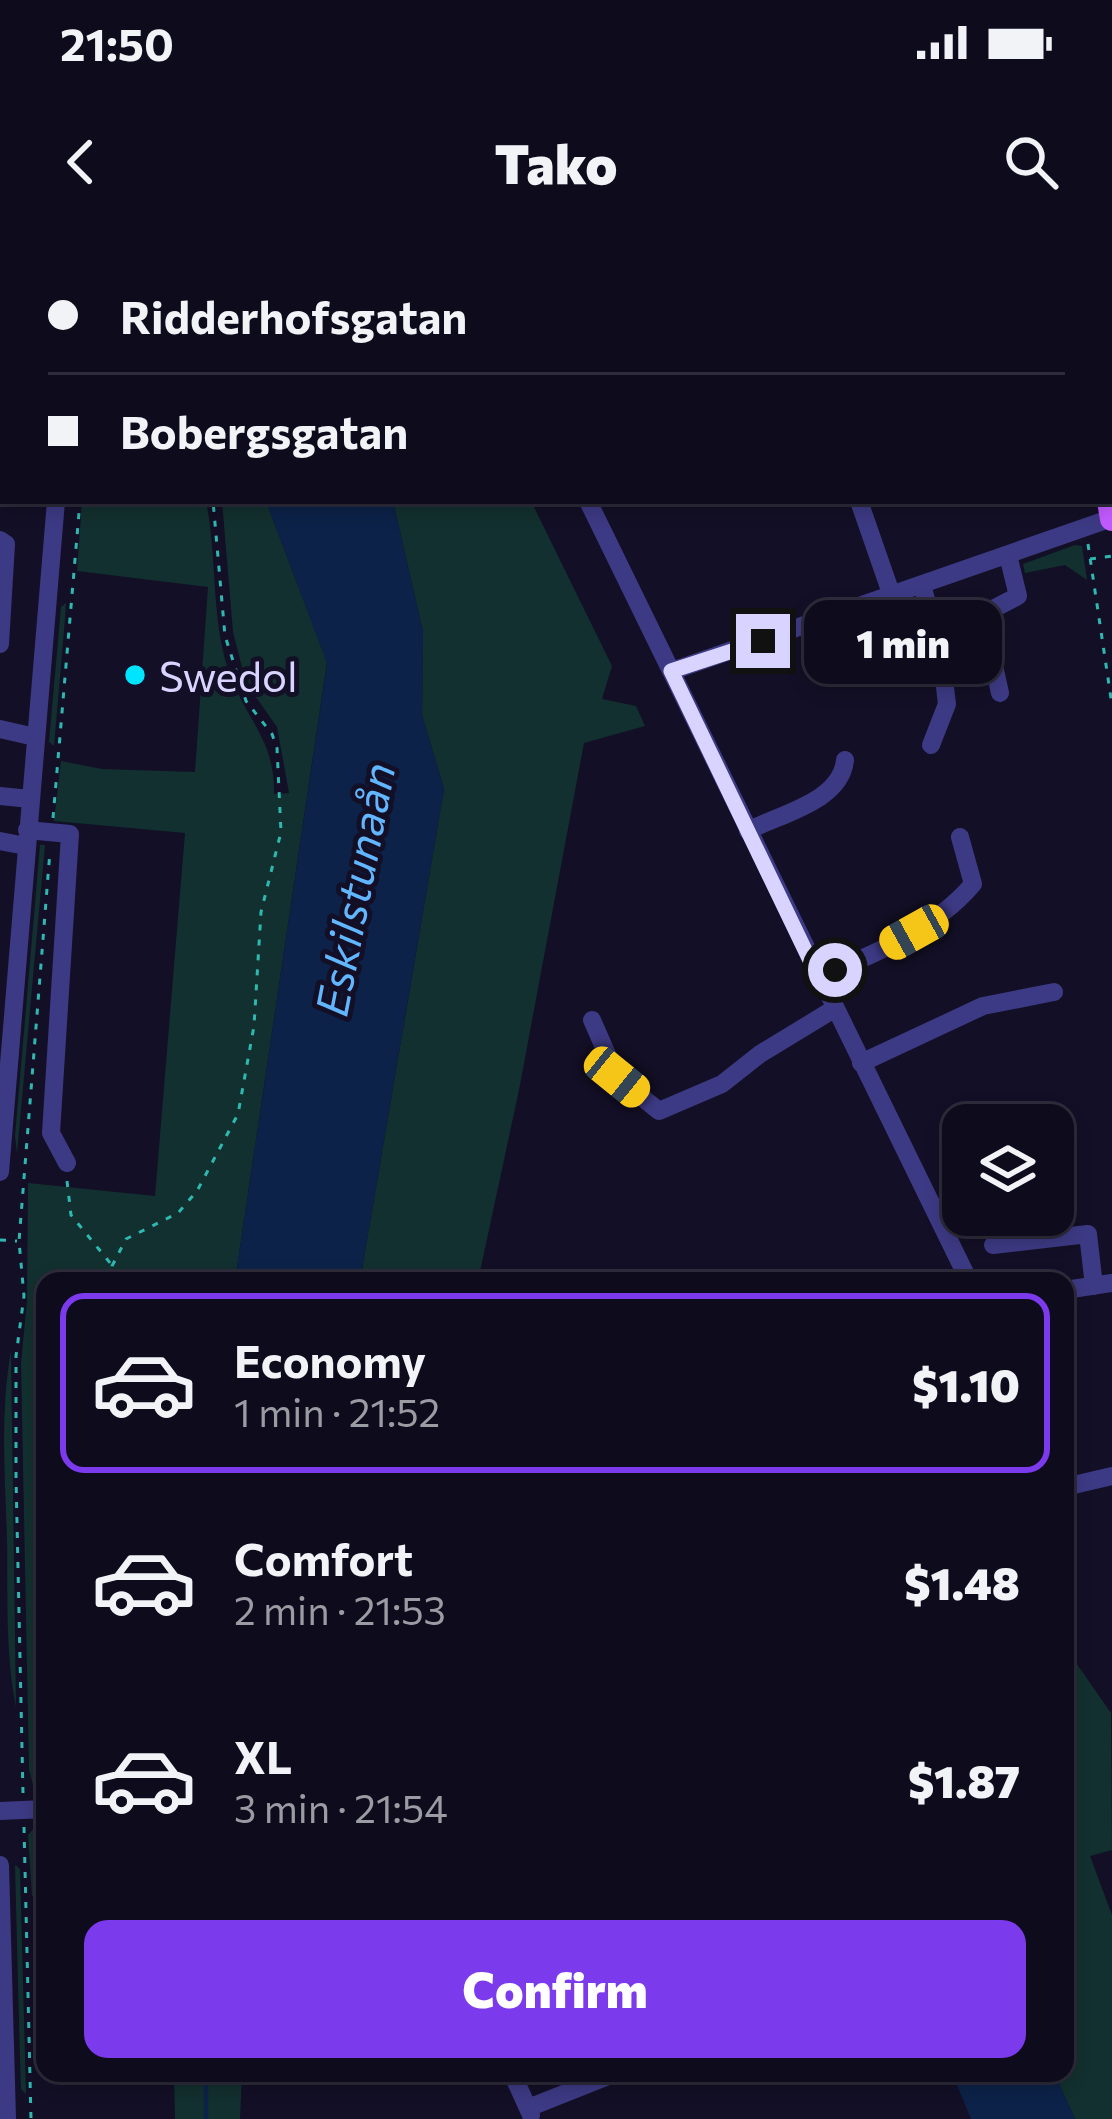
<!DOCTYPE html>
<html lang="en">
<head>
<meta charset="utf-8">
<style>
	body { margin:0; font-family:Commissioner,sans-serif; background:#1c1929; color:#f1f3f6; height:100vh; display:flex; flex-direction:column; font-size:45px; white-space:nowrap }
	* { box-sizing:border-box; margin:0 }
	p { font-size:39px; color:#9b9ba3 }
	.icon { flex:none; width:66px; height:66px; fill:none; stroke:currentColor; stroke-width:2; stroke-linecap:round; stroke-linejoin:round }
	.map { position:relative; flex:1; overflow:hidden }
	.sheet { position:absolute; left:36px; top:1032px; width:1038px; height:810px; display:flex; flex-direction:column; background:#0e0b1c; border-radius:24px; box-shadow:0 6px 18px #0003,0 0 0 3px #2e2b3b }
	.sheet>* { flex:none }
	.top-card { position:absolute; left:0px; top:0px; width:1113px; height:264px; box-shadow:0 6px 18px #0003,0 0 0 3px #2e2b3b; display:grid; align-content:center; height:264px; padding:0 48px; background:#0e0b1c }
	.controls { position:absolute; left:942px; top:864px; display:grid; gap:24px }
	.controls a { display:grid; place-items:center; width:132px; height:132px; border-radius:24px; background:#0e0b1c; box-shadow:0 6px 18px #0003,0 0 0 3px #2e2b3b; font-size:60px }
	.end { position:absolute; width:54px; height:54px; margin:-27px; border:15px solid #d9d4ff; background:#111; box-shadow:0 0 0 6px #111 }
	.from { border-radius:50% }
	.bubble { position:absolute; height:84px; border-radius:24px; background:#0e0b1c; box-shadow:0 6px 18px #0003,0 0 0 3px #2e2b3b; font-size:39px; font-weight:800; line-height:84px; text-align:center }
	.car { position:absolute; width:36px; height:72px; margin:-36px -18px; border-radius:15px; box-shadow:0 0 9px 3px #0007; background:linear-gradient(#f5c518 24%,#345 0 40%,#f5c518 0 76%,#345 0 86%,#f5c518 0) }
	.top-card b { display:flex; align-items:center; gap:42px; height:114px; font-size:45px }
	.top-card b+b { border-top:3px solid #2e2b3b }
	.top-card i { width:30px; height:30px; background:#f1f3f6 }
	ul { padding:21px 0 0; list-style:none }
	li { display:flex; align-items:center; gap:36px; height:180px; margin:0 24px 18px; padding:0 24px; border:6px solid transparent; border-radius:24px }
	li div { flex:1 }
	li b { display:block; font-size:45px }
	li em { font-style:normal; font-weight:800 }
	li.current { border-color:#7c3aed }
	li>.icon { width:108px; height:108px; stroke-width:1.5 }
	.cta { display:flex; gap:24px; margin-top:auto; padding:24px 48px }
	.cta a { flex:1; height:138px; border-radius:24px; background:#7c3aed; color:#fff; font-size:48px; font-weight:800; line-height:138px; text-align:center }
	.status { display:flex; justify-content:space-between; align-items:center; height:84px; padding:0 60px; background:#0e0b1c; direction:ltr }
	.status svg { height:33px; fill:currentColor }
	header { display:flex; justify-content:space-between; align-items:center; height:156px; padding:0 48px; background:#0e0b1c; font-size:54px; font-weight:800 }
	.map>svg:first-child { display:block }
	.green { fill:#12302f }
	.water { fill:#0c2248 }
	.lines { fill:none; stroke-linecap:round; stroke-linejoin:round }
	.stream { stroke:#0c2248; stroke-width:4.5 }
	.path { stroke:#2fb8b0; stroke-width:3; stroke-dasharray:6 9; stroke-linecap:butt }
	.minor { stroke:#3d3a85; stroke-width:18 }
	.major { stroke:#c25bff; stroke-width:24 }
	.route { stroke:#d9d4ff; stroke-width:15 }
	.poi-dot { fill:#00e5ff; stroke:#130f26; stroke-width:4.5 }
	.labels { text-anchor:middle; dominant-baseline:central; stroke-width:10; stroke-linejoin:round; paint-order:stroke }
	.poi-label { font-size:42px; fill:#d9d4ff; stroke:#130f26; text-anchor:start }
	.water-label { font-size:45px; font-style:italic; fill:#62b6ff; stroke:#130f26 }
</style>
</head>
<body>
<div class="status"><b>21:50</b><svg viewBox="0 0 49 12"><path d="M0 12V9h3v3zM5 12V6h3v6zM10 12V3h3v9zM15 12V0h3v12zM26 1h20v11H26zM47 4h2v5h-2z"/></svg></div>
<header><svg class="icon" aria-label="back" viewBox="0 0 24 24"><path d="M15 5l-7 7 7 7"/></svg>Tako<svg class="icon" aria-label="search" viewBox="0 0 24 24"><circle cx="10" cy="10" r="6"/><path d="M15 15l6 6"/></svg></header>
<div class="map">
<svg width="1112" height="1879" viewBox="0 0 1112 1879">
	<rect width="100%" height="100%" fill="#130f26"/>
	<path class="green" d="M82 261H206C218 319 210 385 232 440 250 484 275 502 274 554L289 553 277 487 246 443 233 392 222 261H266L327 422 235 1041H45V1555L34 1549 29 1529 21 1123 27 1061 28 943 155 956 185 593 54 581 61 521 102 529 195 532 208 347 77 331Z
		M393 261H531L612 426 602 459 636 466 645 486 584 503 519 850 478 1041H360L444 549 422 475 423 392Z
		M1075 305 1082 306 1087 340 1065 325 1025 333 1023 324Z
		M66 363 65 379 54 506 49 502 61 367Z
		M40 605H45L17 914 15 896Z
		M11 1111 16 1467C5 1412 8 1354 7 1298 5 1237 0 1172 11 1111Z
		M1065 1407 1111 1473 1112 1610 1090 1616 1112 1675V1879H1075L1054 1833H1065Z
		M45 1586V1605L34 1615 35 1655 32 1656 28 1595 34 1588Z
		M15 1625 20 1629 26 1854 21 1849 20 1820Z
		M174 1833H242L240 1879H175Z"/>
	<path class="water" d="M266 261H393L423 392 422 475 444 549 360 1041H235L327 423Z
		M952 1833H1054L1075 1879H971Z"/>
	<g class="lines">
		<path class="stream" d="M206 1833V1879"/>
		<path class="path" d="M91 0V3
			M158 0 159 3
			M1042 0 1043 3
			M1098 0V3
			M1110 81 1112 95
			M0 131 3 130
			M1088 304 1112 465
			M1090 319 1112 316
			M53 578 80 261
			M67 941 71 975 111 1024
			M0 1000 17 1001
			M113 1041 112 1026 126 999 178 973 197 951 238 874 254 786 261 672 281 592 277 508 272 494 246 461 225 396 213 261
			M23 1553 16 1238V1116L24 1056 19 1001 50 611
			M24 1587 31 1879"/>
		<path class="minor" d="M65 0 66 3
			M495 0 496 3
			M762 0 764 3
			M959 0 961 3
			M785 3 787 0
			M588 261 969 1041
			M859 261 892 356
			M0 300 6 304 0 404
			M922 345 941 414 947 464 931 505
			M839 374 860 421 892 411
			M672 431 1112 278
			M1000 453 985 385 995 368 1018 356 1008 315
			M0 489 35 497
			M0 556 30 559
			M27 590 70 594 51 893 67 923
			M748 591C779 574 841 562 845 520
			M0 601 26 606
			M818 737C873 715 934 690 973 644L960 597
			M592 780 617 837 659 871 722 844 760 814 834 769
			M861 823 983 766 1054 752
			M0 932 56 261
			M993 1005 1088 994 1094 1046
			M1065 1050 1112 1043
			M1065 1247 1112 1236
			M0 1571 45 1569
			M0 1625 7 1879
			M512 1833 531 1875
			M528 1868 616 1833"/>
		<path class="major" d="M1071 0 1072 3
			M1109 261 1112 279"/>
	</g>
	<g class="lines">
		<path class="route" d="M763 401 671 431 818 737 835 730"/>
	</g>
	<circle class="poi-dot" cx="135" cy="435" r="12"/>
	<g class="labels">
		<g class="poi-label">
			<text x="159" y="435">Swedol</text>
		</g>
		<g class="water-label">
			<text transform="translate(353 649) rotate(-79)">Eskilstunaån</text>
		</g>
	</g>
</svg>
<div class="controls">
<a><svg class="icon" aria-label="layers" viewBox="0 0 24 24"><path d="M12 4l9 5-9 5-9-5zM3 14l9 5 9-5"/></svg></a>
</div>
<i class="end from" style="left:835px;top:730px"></i>
<i class="end" style="left:763px;top:401px"></i>
<div class="bubble" style="left:804px;top:360px;width:198px">1 min</div>
<i class="car" style="left:914px;top:692px;rotate:241deg"></i>
<i class="car" style="left:617px;top:837px;rotate:129deg"></i>
<div class="top-card">
<b><i class="from"></i>Ridderhofsgatan</b>
<b><i></i>Bobergsgatan</b>
</div>
<section class="sheet">
<ul>
<li class="current"><svg class="icon" aria-label="car" viewBox="0 0 24 24"><path d="M5 17H2v-5l4-1 3-4h7l3 4 3 1v5h-3M9 17h6M6 11h13"/><circle cx="7" cy="17" r="2"/><circle cx="17" cy="17" r="2"/></svg><div><b>Economy</b><p>1 min · 21:52</p></div><em>$1.10</em></li>
<li><svg class="icon" aria-label="car" viewBox="0 0 24 24"><path d="M5 17H2v-5l4-1 3-4h7l3 4 3 1v5h-3M9 17h6M6 11h13"/><circle cx="7" cy="17" r="2"/><circle cx="17" cy="17" r="2"/></svg><div><b>Comfort</b><p>2 min · 21:53</p></div><em>$1.48</em></li>
<li><svg class="icon" aria-label="car" viewBox="0 0 24 24"><path d="M5 17H2v-5l4-1 3-4h7l3 4 3 1v5h-3M9 17h6M6 11h13"/><circle cx="7" cy="17" r="2"/><circle cx="17" cy="17" r="2"/></svg><div><b>XL</b><p>3 min · 21:54</p></div><em>$1.87</em></li>
</ul>
<div class="cta"><a>Confirm</a></div>
</section>
</div>
</body>
</html>
